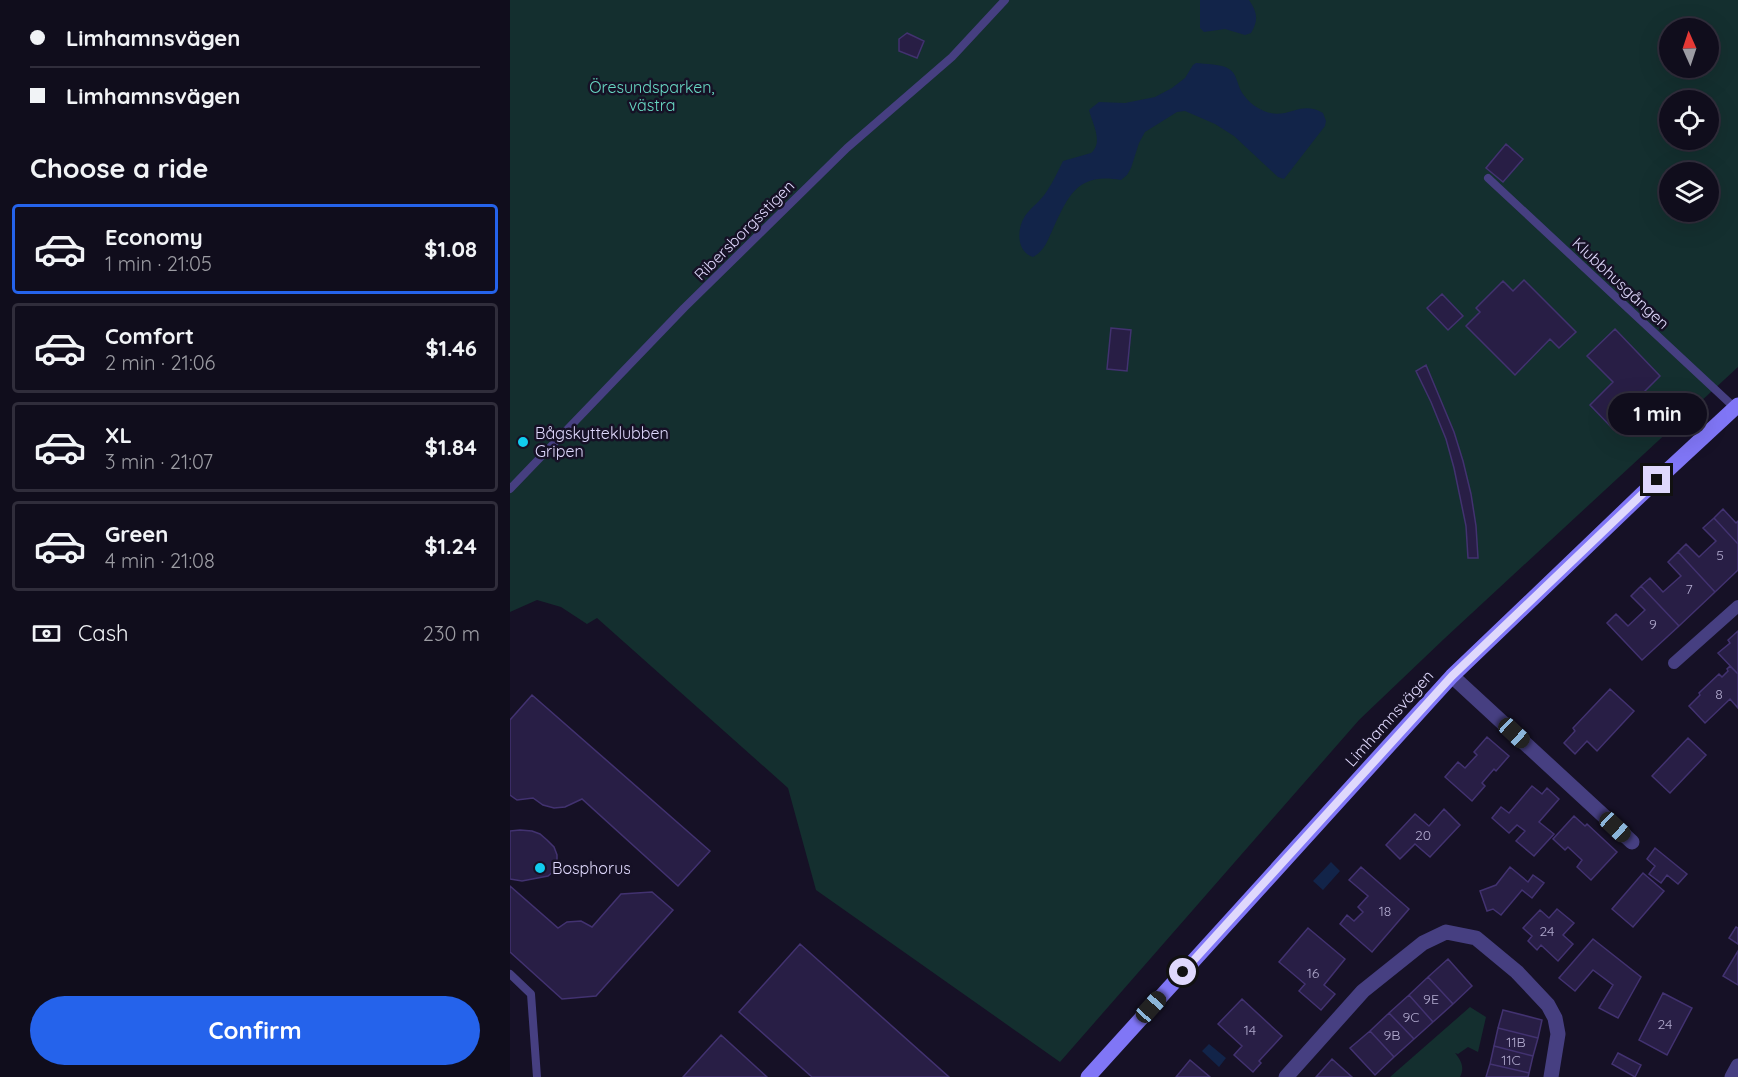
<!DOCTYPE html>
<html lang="en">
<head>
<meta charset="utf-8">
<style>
	body { margin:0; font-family:Quicksand,sans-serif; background:#1e1b29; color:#f1f3f6; height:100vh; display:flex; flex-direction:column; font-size:22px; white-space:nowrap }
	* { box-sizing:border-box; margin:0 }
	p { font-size:20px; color:#9c9ca3 }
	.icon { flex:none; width:33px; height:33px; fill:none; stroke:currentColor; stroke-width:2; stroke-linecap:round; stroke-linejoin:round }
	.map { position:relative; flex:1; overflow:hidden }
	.details { display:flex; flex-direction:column; background:#100d1c; width:510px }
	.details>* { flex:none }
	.banner { display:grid; align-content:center; height:132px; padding:0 30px; background:#100d1c }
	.needle { width:39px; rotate:357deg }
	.controls { position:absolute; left:1149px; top:18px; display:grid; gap:12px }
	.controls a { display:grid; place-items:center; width:60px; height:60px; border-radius:50%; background:#100d1c; box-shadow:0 6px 24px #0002,0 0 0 2px #302d3b; font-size:30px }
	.end { position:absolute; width:27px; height:27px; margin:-14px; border:8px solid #dfd8fc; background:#111; box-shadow:0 0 0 3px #111 }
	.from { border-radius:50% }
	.bubble { position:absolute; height:42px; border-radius:21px; background:#100d1c; box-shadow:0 6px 24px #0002,0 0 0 2px #302d3b; font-size:20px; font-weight:700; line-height:42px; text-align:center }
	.car { position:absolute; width:18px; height:36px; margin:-18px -9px; border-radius:8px; box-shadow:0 0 4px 2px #0007; background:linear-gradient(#222 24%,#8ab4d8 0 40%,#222 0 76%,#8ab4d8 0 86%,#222 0) }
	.banner b { display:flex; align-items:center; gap:21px; height:57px; font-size:22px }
	.banner b+b { border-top:2px solid #302d3b }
	.banner i { width:15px; height:15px; background:#f1f3f6 }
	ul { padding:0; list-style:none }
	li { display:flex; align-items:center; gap:18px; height:90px; margin:0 12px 9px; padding:0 18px; border:3px solid #302d3b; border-radius:6px }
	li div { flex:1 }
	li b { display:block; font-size:22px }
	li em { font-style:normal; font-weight:700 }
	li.selected { border-color:#2563eb }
	li>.icon { width:54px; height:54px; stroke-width:1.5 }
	h2 { padding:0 30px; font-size:27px; line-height:72px }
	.pay { display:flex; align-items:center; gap:15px; height:66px; padding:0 30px; font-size:22px }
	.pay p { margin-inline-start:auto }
	.button { display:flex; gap:12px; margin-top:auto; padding:12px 30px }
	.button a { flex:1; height:69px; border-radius:36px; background:#2563eb; color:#fff; font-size:24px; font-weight:700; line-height:69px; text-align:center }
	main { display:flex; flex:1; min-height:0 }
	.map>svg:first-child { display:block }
	.green { fill:#142f2f; fill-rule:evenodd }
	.water { fill:#122449 }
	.building { fill:#281e45; stroke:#423270; stroke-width:1.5 }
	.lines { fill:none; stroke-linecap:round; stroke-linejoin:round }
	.service { stroke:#463f81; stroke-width:8 }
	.pedestrian { stroke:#463f81; stroke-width:12 }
	.minor { stroke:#463f81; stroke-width:15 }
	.secondary { stroke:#8076f6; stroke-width:15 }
	.route { stroke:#dfd8fc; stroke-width:8 }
	.poi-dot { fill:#11ccef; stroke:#161126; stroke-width:2 }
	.labels { text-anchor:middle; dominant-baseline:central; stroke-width:5; stroke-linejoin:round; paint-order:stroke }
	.number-label { font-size:14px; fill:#b1aace }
	.park-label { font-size:16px; fill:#68d8c3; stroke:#161126 }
	.street-label { font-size:16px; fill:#dfd8fc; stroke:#161126 }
	.poi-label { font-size:16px; fill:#dfd8fc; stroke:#161126; text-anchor:start }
</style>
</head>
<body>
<main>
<section class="details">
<div class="banner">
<b><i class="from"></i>Limhamnsvägen</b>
<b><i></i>Limhamnsvägen</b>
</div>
<h2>Choose a ride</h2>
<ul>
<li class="selected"><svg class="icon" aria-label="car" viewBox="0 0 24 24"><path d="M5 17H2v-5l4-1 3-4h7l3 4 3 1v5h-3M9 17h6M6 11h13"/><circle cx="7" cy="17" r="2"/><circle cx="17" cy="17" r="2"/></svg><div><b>Economy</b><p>1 min · 21:05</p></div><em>$1.08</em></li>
<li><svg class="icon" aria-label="car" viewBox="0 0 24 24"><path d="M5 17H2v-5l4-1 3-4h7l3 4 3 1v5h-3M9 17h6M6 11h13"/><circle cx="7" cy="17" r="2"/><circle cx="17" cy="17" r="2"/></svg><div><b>Comfort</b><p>2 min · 21:06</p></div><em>$1.46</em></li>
<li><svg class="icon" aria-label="car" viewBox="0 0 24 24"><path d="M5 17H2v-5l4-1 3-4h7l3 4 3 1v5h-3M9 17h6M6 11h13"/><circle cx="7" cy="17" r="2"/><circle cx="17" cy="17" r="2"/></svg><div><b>XL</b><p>3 min · 21:07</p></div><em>$1.84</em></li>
<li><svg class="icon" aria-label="car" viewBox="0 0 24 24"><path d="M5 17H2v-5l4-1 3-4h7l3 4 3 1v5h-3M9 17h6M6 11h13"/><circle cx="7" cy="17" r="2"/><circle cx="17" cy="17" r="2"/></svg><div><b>Green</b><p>4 min · 21:08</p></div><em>$1.24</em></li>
</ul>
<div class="pay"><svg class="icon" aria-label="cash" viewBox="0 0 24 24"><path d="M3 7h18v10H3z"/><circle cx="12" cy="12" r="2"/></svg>Cash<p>230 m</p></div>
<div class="button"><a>Confirm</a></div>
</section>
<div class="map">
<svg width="1228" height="1077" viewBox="0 0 1228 1077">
	<rect width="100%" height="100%" fill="#161126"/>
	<path class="green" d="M0 0H1228V367L935 638 849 720 550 1062 306 890 278 788 87 618 77 624 51 607 27 600 0 612ZM1160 28H1198V68H1160ZM1160 100H1198V140H1160ZM1160 172H1198V212H1160Z
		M960 1007 976 1017 968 1052 958 1047 948 1054 945 1053C951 1060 955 1068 950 1077H880Z"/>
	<path class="water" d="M690 0H739C747 12 749 20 741 33L735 35 715 29 694 32 690 28Z
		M686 63C695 64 712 64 719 69 726 73 727 82 730 89 735 99 744 107 754 111 778 121 790 99 813 113L816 121 815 126 774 179 768 177 724 136 705 124 675 111 667 112 635 132 629 143 621 168 617 175 611 180C567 172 558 196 542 231 537 242 534 251 523 257 507 252 506 230 515 216 521 207 531 201 537 191 543 182 548 171 553 161L581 153C594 142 582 123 579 110L589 102 615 103 645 97 662 88 675 78 683 65Z
		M821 862 830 871 813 890 803 881Z
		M699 1044 716 1058 709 1067 692 1051Z"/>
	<path class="building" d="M397 33 414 41 407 58 389 51V39Z
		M996 144 1013 159 993 182 976 168Z
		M1014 280 1066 332 1049 348 1040 339 1005 375 956 326 970 312 966 308 993 281 1003 291Z
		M932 294 953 316 938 330 917 308Z
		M601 328 621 330 617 371 597 369Z
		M1105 329 1150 376 1127 399 1130 402 1103 429 1080 405 1103 382 1077 356Z
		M916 365 944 432 953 461 961 494 966 526 968 558H958L956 526 944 468 936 439 921 402 906 371Z
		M1213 509 1226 523 1228 521V544L1204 518Z
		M1204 518 1228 544V570L1205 592 1168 552 1176 544 1189 557 1206 541 1193 528Z
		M1168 552 1205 592 1169 626 1131 586 1140 578 1153 592 1171 576 1158 562Z
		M1131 586 1169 626 1132 660 1097 623 1106 614 1118 626 1135 610 1121 596Z
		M1228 631V674L1208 653 1220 643 1218 640Z
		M1220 666 1228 674V708L1220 699 1195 723 1179 706 1190 695 1189 693 1209 674 1212 677 1218 671 1217 669Z
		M1100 689 1124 711 1087 751 1077 741 1065 754 1054 743 1065 731 1063 728Z
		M22 695 200 851 168 886 72 799 55 807 44 808 33 805 23 798 7 800 0 795V720Z
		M977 737 999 756 986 771 984 769 972 783 975 786 962 801 935 777 948 762 955 768 967 755 964 752Z
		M1178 738 1196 755 1160 793 1142 776Z
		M1022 786 1032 794 1037 788 1049 799 1029 822 1044 834 1024 856 1006 841 1015 831 1007 825 999 833 982 818 991 807 999 813Z
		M934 809 950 825 920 857 905 844 890 859 876 845 905 814 919 826Z
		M1064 816 1075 826 1077 824 1107 852 1081 880 1067 867 1072 860 1058 847 1055 850 1043 839Z
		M10 830 22 831 30 834 37 840 44 847 47 855V864L44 871 38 876 12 881 0 879V831Z
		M1145 848 1177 874 1168 884 1157 875 1151 883 1139 874 1145 866 1137 859Z
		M851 867 899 909 862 952 830 924 837 915 844 921 853 912 848 907 858 896 839 880Z
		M1000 867 1018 882 1023 875 1034 883 1022 898 1012 890 991 915 983 909 977 911 970 891 986 885Z
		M1133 873 1154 891 1123 927 1102 909Z
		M0 886 48 928 57 922 71 921 82 927 111 894 142 892 163 910 86 996 52 999 0 952Z
		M1047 909 1064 923 1053 935 1063 944 1048 961 1031 945 1027 950 1018 941 1022 936 1013 928 1030 910 1039 918Z
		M1226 927 1228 928V944L1219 938Z
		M798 928 835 959 814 985 825 994 811 1010 789 991 795 984 769 962Z
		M1083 939 1131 977 1108 1018 1089 1008 1103 985 1083 970 1065 991 1049 978Z
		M290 944 439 1077H302L229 1012Z
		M1228 951V985L1213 976Z
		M938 959 962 986 943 1004 918 977Z
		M918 977 943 1004 923 1022 899 995Z
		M1153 993 1182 1008 1157 1055 1129 1040Z
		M899 995 923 1022 904 1039 879 1013Z
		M732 999 772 1036 749 1061 751 1063 743 1072 724 1055 732 1046 708 1024Z
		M993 1010 1032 1020 1028 1038 988 1028Z
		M879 1013 904 1039 884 1057 860 1031Z
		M988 1028 1028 1038 1023 1056 984 1046Z
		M860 1031 884 1057 865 1075 840 1048Z
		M211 1035 257 1077H173Z
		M984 1046 1023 1056 1019 1073 980 1064Z
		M1108 1053 1131 1065 1125 1077 1102 1064Z
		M822 1059 842 1077H806Z
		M680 1060 700 1077H666Z
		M980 1064 1019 1073 1018 1077H976Z"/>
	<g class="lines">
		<path class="service" d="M978 178 1225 408
			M0 489 174 308 337 148 442 57 495 0
			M0 974 21 994 27 1077"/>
		<path class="pedestrian" d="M1164 663 1228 606"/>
		<path class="minor" d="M942 676 1122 842
			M776 1077 853 991 913 943 936 932 966 938 1007 972 1038 1005 1045 1018 1048 1034 1041 1077
			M1222 1077 1228 1066"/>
		<path class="secondary" d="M578 1077 942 676 1132 494 1228 405"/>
	</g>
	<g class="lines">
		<path class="route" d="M673 972 942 676 1147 480"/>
	</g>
	<g class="poi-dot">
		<circle cx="13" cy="442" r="6"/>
		<circle cx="30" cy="868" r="6"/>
	</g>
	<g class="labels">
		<g class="number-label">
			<text x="1210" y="555">5</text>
			<text x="1179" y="589">7</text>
			<text x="1143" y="624">9</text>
			<text x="1209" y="694">8</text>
			<text x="913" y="835">20</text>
			<text x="875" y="911">18</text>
			<text x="1037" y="931">24</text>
			<text x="803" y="973">16</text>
			<text x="921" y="999">9E</text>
			<text x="901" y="1017">9C</text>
			<text x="1155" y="1024">24</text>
			<text x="740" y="1030">14</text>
			<text x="882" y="1035">9B</text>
			<text x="1006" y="1042">11B</text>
			<text x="1001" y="1060">11C</text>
		</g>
		<g class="park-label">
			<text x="142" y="87">Öresundsparken,<tspan x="142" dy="18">västra</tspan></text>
		</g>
		<g class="street-label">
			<text transform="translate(234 230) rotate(-45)">Ribersborgsstigen</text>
			<text transform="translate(1111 283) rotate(43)">Klubbhusgången</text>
			<text transform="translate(879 718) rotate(-48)">Limhamnsvägen</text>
		</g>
		<g class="poi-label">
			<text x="25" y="433">Bågskytteklubben<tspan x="25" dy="18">Gripen</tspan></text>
			<text x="42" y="868">Bosphorus</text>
		</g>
	</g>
</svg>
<div class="controls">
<a><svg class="needle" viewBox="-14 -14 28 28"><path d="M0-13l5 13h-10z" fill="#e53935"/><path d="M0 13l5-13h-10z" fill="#9c9ca3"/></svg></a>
<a><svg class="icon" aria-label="locate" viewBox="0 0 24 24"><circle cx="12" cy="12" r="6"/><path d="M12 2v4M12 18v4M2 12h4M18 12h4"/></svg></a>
<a><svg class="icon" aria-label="layers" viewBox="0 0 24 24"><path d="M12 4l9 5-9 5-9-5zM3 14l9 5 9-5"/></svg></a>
</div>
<i class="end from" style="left:673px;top:972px"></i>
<i class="end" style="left:1147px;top:480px"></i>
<div class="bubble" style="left:1098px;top:393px;width:99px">1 min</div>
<i class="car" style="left:1004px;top:733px;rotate:133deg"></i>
<i class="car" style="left:1105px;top:827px;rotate:133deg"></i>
<i class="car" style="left:641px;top:1007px;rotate:42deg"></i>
</div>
</main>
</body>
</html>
